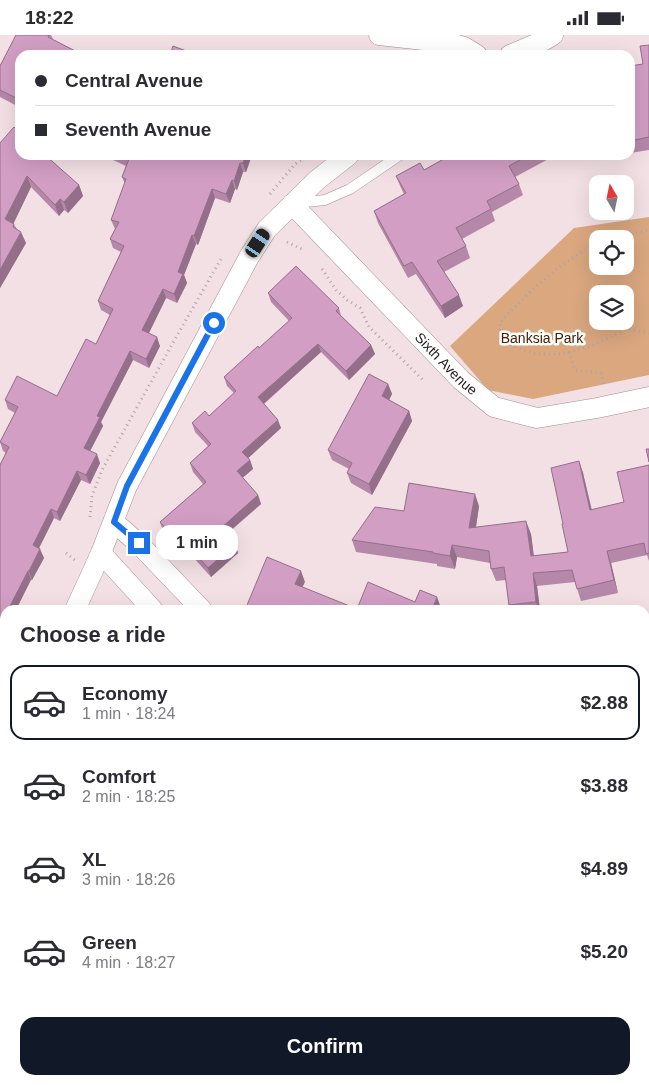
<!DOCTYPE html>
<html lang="en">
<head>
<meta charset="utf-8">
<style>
	body { margin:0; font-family:Helvetica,sans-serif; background:#f7f7f7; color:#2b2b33; height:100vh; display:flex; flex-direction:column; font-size:19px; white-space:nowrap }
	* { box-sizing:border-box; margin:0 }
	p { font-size:16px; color:#7c7c81 }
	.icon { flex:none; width:28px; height:28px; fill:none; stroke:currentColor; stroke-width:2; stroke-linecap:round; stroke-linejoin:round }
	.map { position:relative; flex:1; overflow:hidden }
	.drawer { position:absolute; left:0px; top:570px; width:650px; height:480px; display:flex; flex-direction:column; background:#fff; border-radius:15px 15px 0 0; box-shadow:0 5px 20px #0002 }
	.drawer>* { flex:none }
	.top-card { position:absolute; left:15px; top:15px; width:620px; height:110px; border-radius:15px; box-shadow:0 5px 20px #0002; display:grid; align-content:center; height:110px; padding:0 20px; background:#fff }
	.needle { width:32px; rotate:351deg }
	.tools { position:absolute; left:589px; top:140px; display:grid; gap:10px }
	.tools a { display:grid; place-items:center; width:45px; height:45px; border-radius:10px; background:#fff; box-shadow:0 5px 20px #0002; font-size:25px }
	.end { position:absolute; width:22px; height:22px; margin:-11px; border:6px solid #1a73e8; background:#fff; box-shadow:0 0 0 2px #fff }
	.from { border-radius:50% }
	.bubble { position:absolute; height:35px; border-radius:15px; background:#fff; box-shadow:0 5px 20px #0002; font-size:16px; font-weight:800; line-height:35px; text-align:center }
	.car { position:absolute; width:15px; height:30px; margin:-15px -8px; border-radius:6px; box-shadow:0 0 4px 1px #0007; background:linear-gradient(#222 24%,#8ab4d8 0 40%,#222 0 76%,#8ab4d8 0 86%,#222 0) }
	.top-card b { display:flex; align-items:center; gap:18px; height:48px; font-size:19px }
	.top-card b+b { border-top:1px solid #e1e1e2 }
	.top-card i { width:12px; height:12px; background:#2b2b33 }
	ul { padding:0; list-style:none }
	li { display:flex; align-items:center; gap:15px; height:75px; margin:0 10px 8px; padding:0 10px; border:2px solid transparent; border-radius:15px }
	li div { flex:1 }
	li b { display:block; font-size:19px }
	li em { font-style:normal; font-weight:800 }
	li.current { border-color:#111827 }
	li>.icon { width:45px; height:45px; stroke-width:1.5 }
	h2 { padding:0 20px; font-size:22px; line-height:60px }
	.action { display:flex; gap:10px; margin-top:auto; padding:10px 20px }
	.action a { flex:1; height:58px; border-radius:15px; background:#111827; color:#fff; font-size:20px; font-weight:800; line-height:58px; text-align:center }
	.status { display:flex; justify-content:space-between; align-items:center; height:35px; padding:0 25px; background:#fff; direction:ltr }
	.status svg { height:14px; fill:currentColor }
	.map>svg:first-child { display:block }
	.forest { fill:#daa77f; fill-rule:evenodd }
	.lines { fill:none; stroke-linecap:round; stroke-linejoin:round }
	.service-casing { stroke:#a18f92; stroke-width:11 }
	.minor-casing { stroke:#a18f92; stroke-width:21 }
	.path { stroke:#b1a2a5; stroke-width:3; stroke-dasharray:1 4; stroke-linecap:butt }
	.service { stroke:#fff; stroke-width:10 }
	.minor { stroke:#fff; stroke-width:20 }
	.wall { fill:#b588a9 }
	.shaded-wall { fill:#936f89 }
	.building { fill:#d29ec4; stroke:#936f89 }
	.route { stroke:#1a73e8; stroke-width:6 }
	.labels { text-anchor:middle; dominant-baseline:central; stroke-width:5; stroke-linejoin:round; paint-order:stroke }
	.park-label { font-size:14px; fill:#422101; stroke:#fff }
	.street-label { font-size:14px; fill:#211a1b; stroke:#fff }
</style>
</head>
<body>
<div class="status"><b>18:22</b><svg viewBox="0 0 49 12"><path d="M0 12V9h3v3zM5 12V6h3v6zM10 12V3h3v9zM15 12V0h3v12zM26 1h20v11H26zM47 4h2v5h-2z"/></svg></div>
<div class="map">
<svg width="649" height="1050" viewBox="0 0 649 1050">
	<rect width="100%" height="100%" fill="#f3e0e4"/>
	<path class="forest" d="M649 182V340L533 364 488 355 450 311 574 193ZM598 204H625V231H598ZM598 259H625V286H598Z"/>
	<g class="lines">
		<defs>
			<path id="service" d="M296 168 325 165 350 154 400 120
				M645 728 649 727"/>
			<g id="minor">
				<path d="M379 0 451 8 464 12 477 20"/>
				<path d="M510 20 543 6 553 0"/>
				<path id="s1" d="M292 169 461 345 494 372 537 383 597 373 649 362"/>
				<path d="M114 487 139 509 202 575"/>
				<path d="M101 518 153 575"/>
				<path d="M75 575 101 518 127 451 249 222 267 194 317 145 349 120"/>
				<path d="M0 713 5 708"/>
				<path d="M645 761 649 760"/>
				<path d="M0 1006 5 1010"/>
				<path d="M53 1045 60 1050"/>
				<path d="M202 1050 206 1045"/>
				<path d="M502 1050 503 1045"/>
			</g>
		</defs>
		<use href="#service" class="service-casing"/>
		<use href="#minor" class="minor-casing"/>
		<path class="path" d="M270 159 295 129 309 120
			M607 204 649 195
			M598 206 559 232 532 255 500 287 502 304 518 313 536 319H562L591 311 628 294 649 298
			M287 207 304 215
			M322 234 336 255 347 265 360 273 369 292 423 345
			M569 317 575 335 601 338 604 350
			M90 482 92 461 102 435 179 297 221 224
			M66 518 75 525
			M0 907 5 911"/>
		<use href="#service" class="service"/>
		<use href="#minor" class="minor"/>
	</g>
	<path class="wall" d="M16 0H51L53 4 20 20V70L19 72 0 62V31Z
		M649 10V115L630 118V31L643 29Z
		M0 108 79 150 83 161 68 178 64 175 59 181 31 152 13 188 26 208 0 253Z
		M102 120H200L208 123 209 120H252L246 137H243L237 155 235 154 230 168 215 163 198 210 196 209 184 240 187 248 177 268 166 263 149 298 160 311 149 333 133 325 101 387 103 391 90 416 100 428 90 449 81 445 60 486 54 483 39 513 44 523 32 545H31L5 575V594L0 592V430L6 418 3 416 0 407 15 378 8 374 5 365 57 361 96 309 110 280 101 275 98 266 121 217 113 213 110 204 115 194 111 185 125 149 122 142 126 131Z
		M451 120H556L515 142 519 149 523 160 492 177 495 186 462 204 466 211 470 223 444 237 463 271 445 283 416 239 408 243 378 188 374 176 404 159 401 153 396 141 424 135Z
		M268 258 339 273 341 281 371 310 375 319 349 345 321 317 264 369 281 393 248 423 250 425 253 434 242 443 258 460 261 469 227 499 235 509 238 518 211 542 193 522 190 525 163 496 160 487 203 449 193 437 190 428 208 411 195 397 192 388 209 381 234 358 227 351 224 342 259 313 289 286 271 267Z
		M388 349 392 359 389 365 409 376 412 386 372 460 351 448 347 438 349 434 332 425 328 415Z
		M579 426 583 438 592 475 624 467 649 430V526L647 520 611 528 618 558 581 566 575 547 537 551 540 575H511L509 570 506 545 496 546 491 534 490 528 457 522 455 534 437 531V529L356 517 352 505 404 476 479 471 476 492 531 499 534 521 568 517 563 489Z
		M649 620V707L645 708V621Z
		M0 766H5V868L0 869Z
		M649 806V867L645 869V807Z
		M138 1045H172L168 1050H139Z"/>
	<path class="shaded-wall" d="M20 55V70L19 72 16 63Z
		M246 120H252L246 137 243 128Z
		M240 128 243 137 237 155 234 146Z
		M27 141 31 152 10 196 5 184Z
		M232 145 235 154 230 168 226 159Z
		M79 150 83 161 68 178 64 167Z
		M212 154 215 163 198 210 194 201Z
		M60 164 64 175 59 181 55 170Z
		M21 197 26 208 0 253V235Z
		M192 200 196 209 184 240 187 248 177 268 174 259 178 237Z
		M163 254 166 263 146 304 142 295Z
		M459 260 463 271 445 283 441 271Z
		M157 302 160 311 149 333 146 324Z
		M318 309 321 317 261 371 258 362Z
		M371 310 375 319 349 345 346 336Z
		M130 316 133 325 101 387 103 391 87 422 84 413 97 381Z
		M388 349 392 359 386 371 382 361Z
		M409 376 412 386 372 460 369 449Z
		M278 385 281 393 245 426 242 417Z
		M97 419 100 428 90 449 86 440Z
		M250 425 253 434 240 445 237 436Z
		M579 426 583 438 594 487 590 475Z
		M77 436 81 445 60 486 57 477Z
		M475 459 479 471 474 505 469 493Z
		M258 460 261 469 224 501 221 493Z
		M51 474 54 483 36 519 33 510Z
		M526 486 531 499 535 533 531 521Z
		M235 509 238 518 211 542 208 533Z
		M452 510 457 522 455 534 450 521Z
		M190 513 193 522 190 525 186 516Z
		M40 514 44 523 32 545 29 536Z
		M607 516 611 528 618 558 614 545Z
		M28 536 31 545 16 575H8Z
		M301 536 305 547 299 559 295 549Z
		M533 538 537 551 540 575H539L536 567Z
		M437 562 441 573 440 575H432Z
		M5 580V592L2 585Z
		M163 1045H172L168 1050H164Z
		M444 1045H450L448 1050H442Z"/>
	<path class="building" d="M16 0H49L48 2 83 20H20V55L16 63 0 55V31Z
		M649 10V102L630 106V31L643 29 640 11Z
		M173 11 197 20H170Z
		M14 92 20 97V120H45L79 150 64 167 60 164 55 170 27 141 5 184 14 189 13 192 21 197 0 235V108Z
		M119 120H200L208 123 209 120H246L243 128H240L234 146 232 145 226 159 212 154 194 201 192 200 178 237 183 239 174 259 163 254 142 295 157 302 146 324 130 316 97 381 100 382 84 413 97 419 86 440 77 436 57 477 51 474 33 510 40 514 29 536H28L8 575H5V580L2 585 0 584V430L9 412 0 407 18 372 5 365 17 341 57 361 86 304 96 309 113 274 98 266 124 211 110 204 119 187 111 185 126 144 122 142 129 124Z
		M451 120H529L509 131 519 149 487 166 491 174 456 193 466 211 437 226 459 260 441 271 412 227 404 231 374 176 406 158 396 141 420 128 424 135Z
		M296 231 339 273 336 276 371 310 346 336 318 309 258 362 278 385 242 417 250 425 237 436 258 460 221 493 235 509 208 533 190 513 186 516 160 487 206 447 190 428 211 409 192 388 205 376 209 381 236 356 224 342 258 311 259 313 292 283 268 258Z
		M369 339 388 349 382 361 409 376 369 449 347 438 352 428 328 415Z
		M646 414H649V427Z
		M579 426 590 475 624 467 617 437 649 430V518L646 519 644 508 607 516 614 545 577 554 572 535 533 538 536 567 509 570 504 532 491 534 489 516 452 510 450 521 433 518V517L352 505 375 472 404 476 409 448 475 459 469 493 526 486 531 521 568 517 562 489H563L551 433Z
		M267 522 301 536 295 549 357 574 368 547 415 567 420 555 437 562 432 575H245Z
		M649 620V695L645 696V621Z
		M0 766H5V849H0Z
		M649 806V857L645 858V807Z
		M649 996V1050H573V1045H645V997Z
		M138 1045H163L138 1049Z
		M255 1045H286V1050H252Z
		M359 1045H444L442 1050 436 1048V1050H356Z"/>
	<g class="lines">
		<path class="route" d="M139 508 114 487 127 451 214 288"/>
	</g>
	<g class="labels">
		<g class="park-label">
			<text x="542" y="303">Banksia Park</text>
		</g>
		<g class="street-label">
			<text stroke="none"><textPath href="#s1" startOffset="222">Sixth Avenue</textPath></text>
		</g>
	</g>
</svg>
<div class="tools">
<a><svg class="needle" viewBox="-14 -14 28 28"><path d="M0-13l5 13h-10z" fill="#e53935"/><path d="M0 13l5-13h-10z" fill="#7c7c81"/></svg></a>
<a><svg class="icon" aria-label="locate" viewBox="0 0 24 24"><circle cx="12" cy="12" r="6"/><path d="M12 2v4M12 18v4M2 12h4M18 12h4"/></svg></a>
<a><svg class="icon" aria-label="layers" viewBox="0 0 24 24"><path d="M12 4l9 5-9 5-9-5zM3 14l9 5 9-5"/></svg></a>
</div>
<i class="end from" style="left:214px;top:288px"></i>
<i class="end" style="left:139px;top:508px"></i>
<div class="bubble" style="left:156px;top:490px;width:82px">1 min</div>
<i class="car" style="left:258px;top:208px;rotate:33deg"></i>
<div class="top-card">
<b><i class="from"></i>Central Avenue</b>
<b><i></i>Seventh Avenue</b>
</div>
<section class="drawer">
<h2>Choose a ride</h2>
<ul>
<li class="current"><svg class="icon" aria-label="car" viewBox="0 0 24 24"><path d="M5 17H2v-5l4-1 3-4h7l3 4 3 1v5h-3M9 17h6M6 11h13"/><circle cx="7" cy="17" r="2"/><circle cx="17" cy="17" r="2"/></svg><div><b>Economy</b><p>1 min · 18:24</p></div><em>$2.88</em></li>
<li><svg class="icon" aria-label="car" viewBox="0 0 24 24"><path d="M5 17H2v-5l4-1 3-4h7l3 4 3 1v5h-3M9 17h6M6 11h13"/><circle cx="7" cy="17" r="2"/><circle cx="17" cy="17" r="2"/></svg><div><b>Comfort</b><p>2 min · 18:25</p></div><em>$3.88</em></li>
<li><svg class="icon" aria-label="car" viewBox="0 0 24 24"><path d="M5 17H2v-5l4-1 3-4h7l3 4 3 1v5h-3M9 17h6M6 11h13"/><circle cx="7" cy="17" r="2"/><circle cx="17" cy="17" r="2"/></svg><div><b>XL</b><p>3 min · 18:26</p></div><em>$4.89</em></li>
<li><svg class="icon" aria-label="car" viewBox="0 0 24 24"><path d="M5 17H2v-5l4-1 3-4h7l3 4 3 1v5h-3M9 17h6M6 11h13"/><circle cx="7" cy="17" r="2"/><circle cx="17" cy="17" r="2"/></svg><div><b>Green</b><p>4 min · 18:27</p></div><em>$5.20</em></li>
</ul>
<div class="action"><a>Confirm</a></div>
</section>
</div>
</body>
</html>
